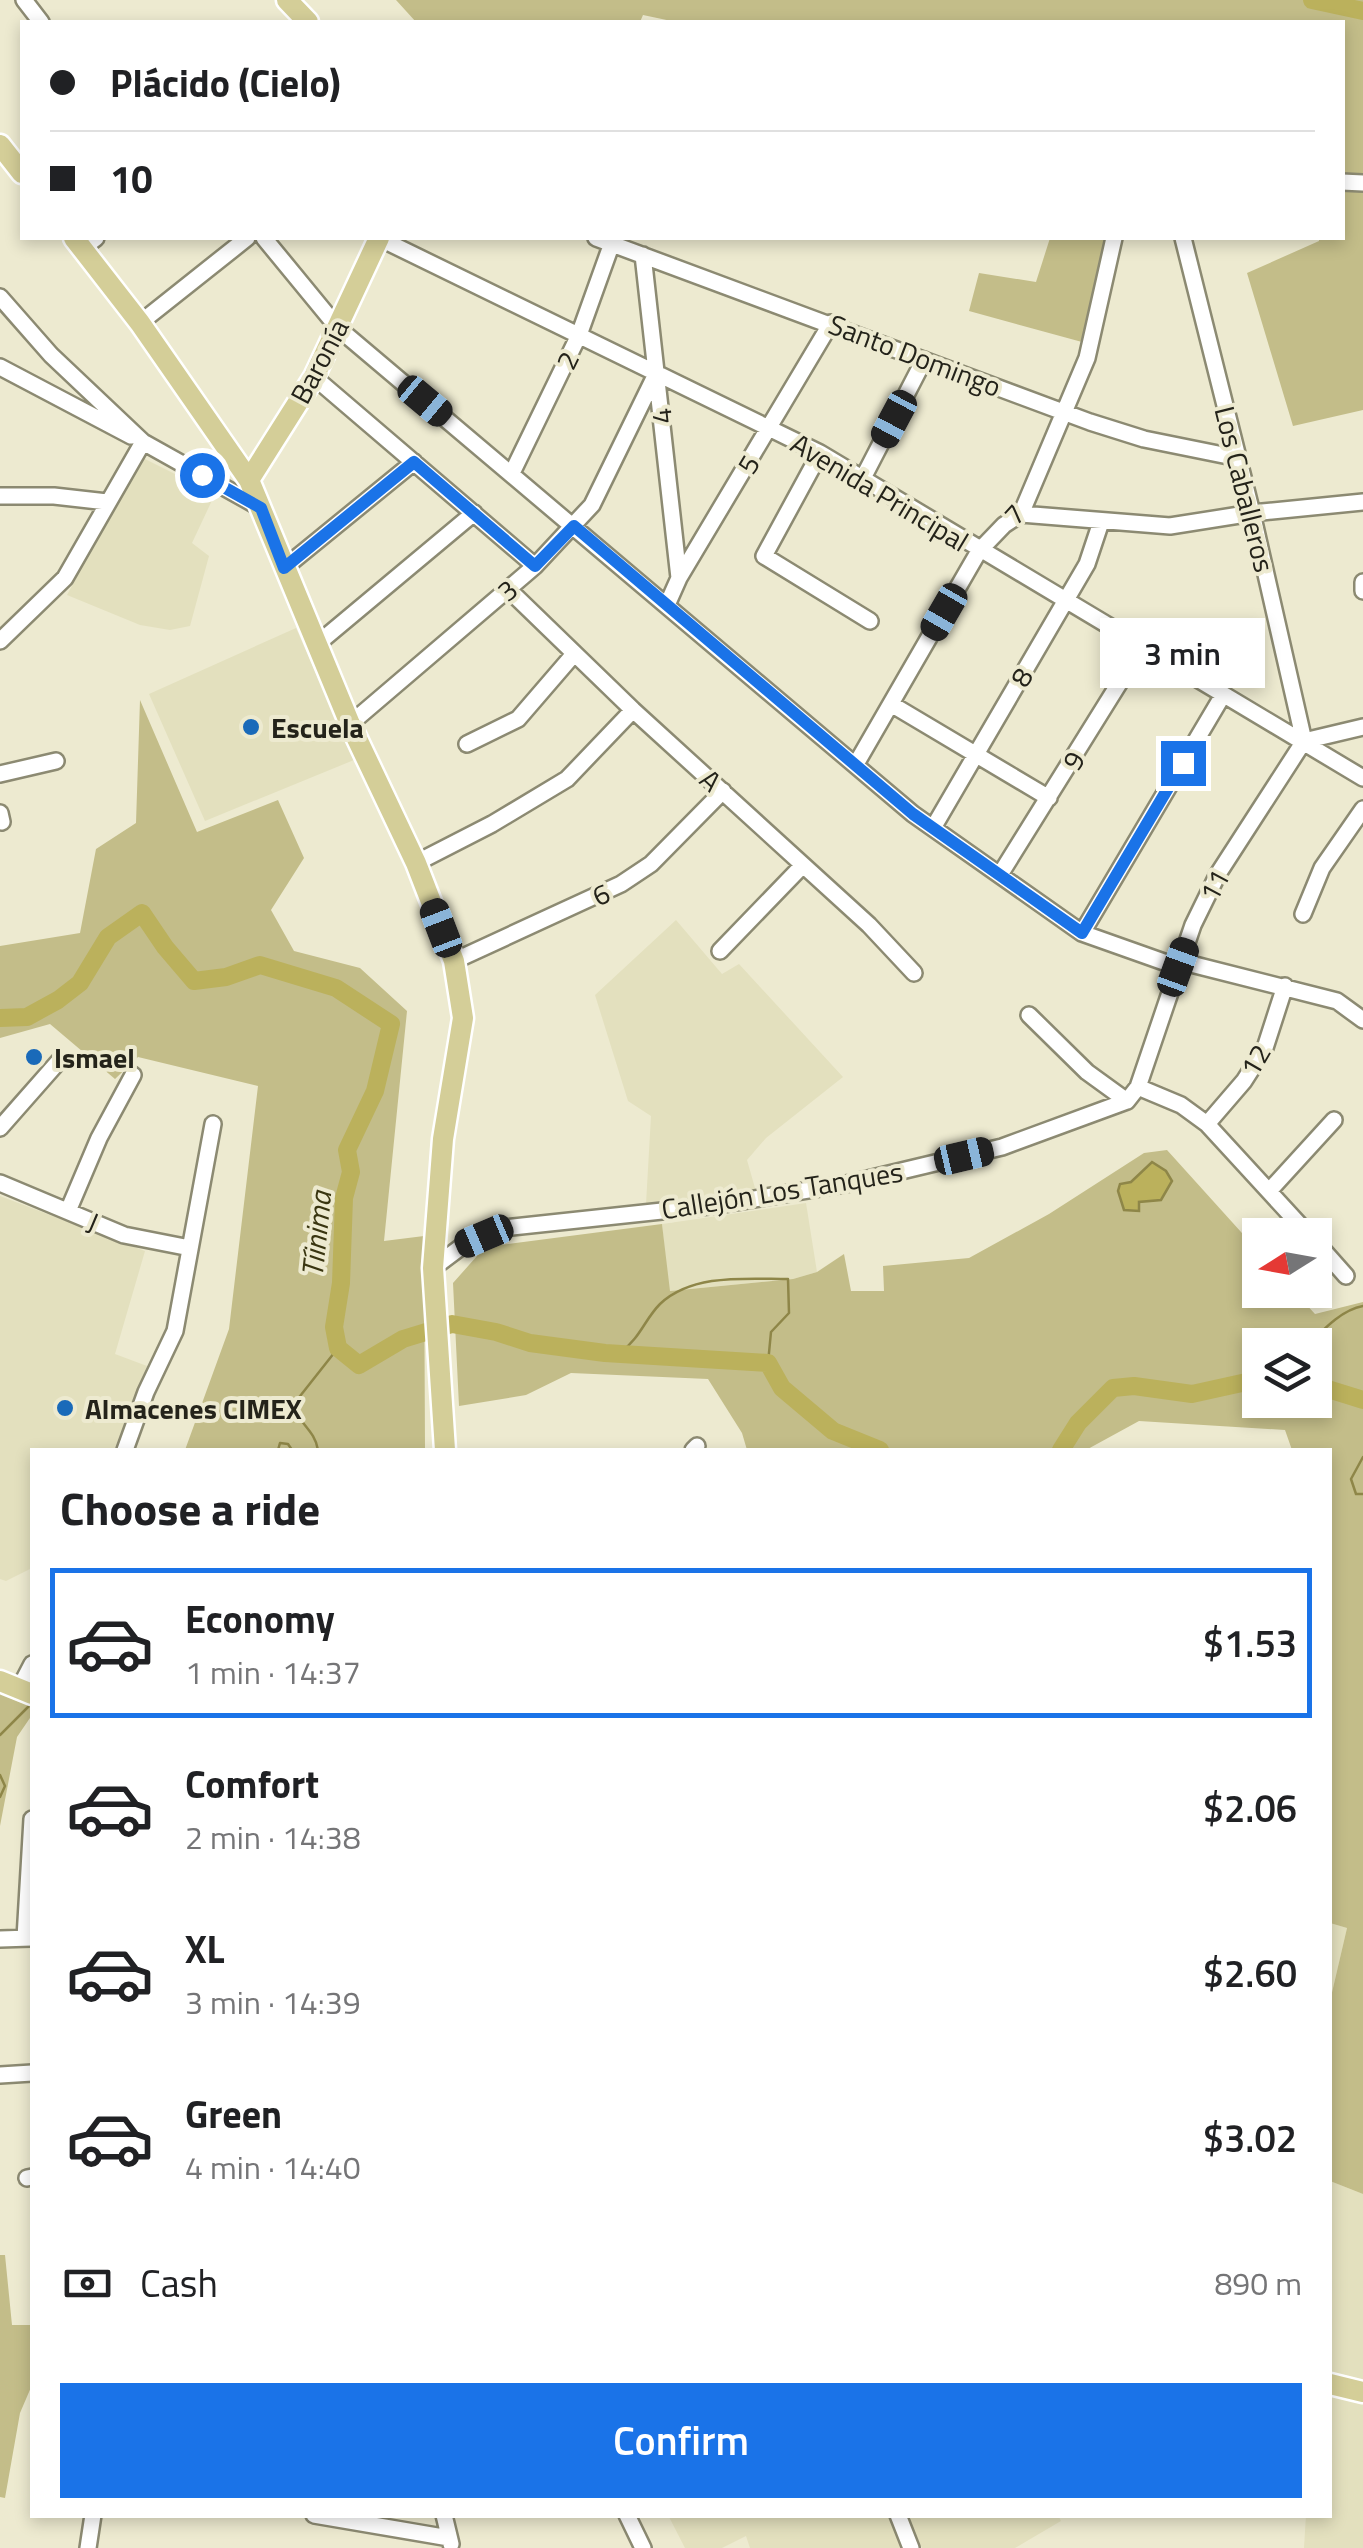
<!DOCTYPE html>
<html lang="en">
<head>
<meta charset="utf-8">
<style>
	body { margin:0; font-family:"Titillium Web",sans-serif; background:#f6f6f6; color:#202124; height:100vh; display:flex; flex-direction:column; font-size:38px; white-space:nowrap }
	* { box-sizing:border-box; margin:0 }
	p { font-size:32px; color:#757577 }
	.icon { flex:none; width:55px; height:55px; fill:none; stroke:currentColor; stroke-width:2; stroke-linecap:round; stroke-linejoin:round }
	.map { position:relative; flex:1; overflow:hidden }
	.sheet { position:absolute; left:30px; top:1448px; width:1302px; height:1070px; display:flex; flex-direction:column; background:#fff; border-radius:0px; box-shadow:0 5px 15px #0003 }
	.sheet>* { flex:none }
	.hud { position:absolute; left:20px; top:20px; width:1325px; height:220px; border-radius:0px; box-shadow:0 5px 15px #0003; display:grid; align-content:center; height:220px; padding:0 30px; background:#fff }
	.needle { width:65px; rotate:259deg }
	.tools { position:absolute; left:1242px; top:1218px; display:grid; gap:20px }
	.tools a { display:grid; place-items:center; width:90px; height:90px; border-radius:0px; background:#fff; box-shadow:0 5px 15px #0003; font-size:50px }
	.end { position:absolute; width:45px; height:45px; margin:-22px; border:12px solid #1a73e8; background:#fff; box-shadow:0 0 0 5px #fff }
	.from { border-radius:50% }
	.bubble { position:absolute; height:70px; border-radius:0px; background:#fff; box-shadow:0 5px 15px #0003; font-size:32px; font-weight:600; line-height:70px; text-align:center }
	.car { position:absolute; width:30px; height:60px; margin:-30px -15px; border-radius:12px; box-shadow:0 0 8px 2px #0007; background:linear-gradient(#222 24%,#8ab4d8 0 40%,#222 0 76%,#8ab4d8 0 86%,#222 0) }
	.hud b { display:flex; align-items:center; gap:35px; height:95px; font-size:38px }
	.hud b+b { border-top:2px solid #e0e0e0 }
	.hud i { width:25px; height:25px; background:#202124 }
	ul { padding:0; list-style:none }
	li { display:flex; align-items:center; gap:30px; height:150px; margin:0 20px 15px; padding:0 10px; border:5px solid transparent; border-radius:0px }
	li div { flex:1 }
	li b { display:block; font-size:38px }
	li em { font-style:normal; font-weight:600 }
	li.current { border-color:#1a73e8 }
	li>.icon { width:90px; height:90px; stroke-width:1.5 }
	h2 { padding:0 30px; font-size:45px; line-height:120px }
	.pay { display:flex; align-items:center; gap:25px; height:110px; padding:0 30px; font-size:38px }
	.pay p { margin-inline-start:auto }
	.action { display:flex; gap:20px; margin-top:auto; padding:20px 30px }
	.action a { flex:1; height:115px; border-radius:0px; background:#1a73e8; color:#fff; font-size:40px; font-weight:600; line-height:115px; text-align:center }
	.map>svg:first-child { display:block }
	.built { fill:#e3e0be }
	.green { fill:#c3bd89; fill-rule:evenodd }
	.water { fill:#bbb15c; stroke:#8e8648; stroke-width:2.5 }
	.lines { fill:none; stroke-linecap:round; stroke-linejoin:round }
	.stream { stroke:#8e8648; stroke-width:2.5 }
	.river { stroke:#bbb15c; stroke-width:18 }
	.minor-casing { stroke:#8c8a72; stroke-width:20 }
	.major-casing { stroke:#fff; stroke-width:25 }
	.minor { stroke:#fff; stroke-width:15 }
	.major { stroke:#d4ce98; stroke-width:20 }
	.route { stroke:#1a73e8; stroke-width:12 }
	.poi-dot { fill:#1a6ab9; stroke:#edead0; stroke-width:4 }
	.labels { text-anchor:middle; dominant-baseline:central; stroke-width:8; stroke-linejoin:round; paint-order:stroke }
	.street-label { font-size:28px; fill:#24231a; stroke:#edead0 }
	.poi-label { font-size:28px; font-weight:bold; fill:#24231a; stroke:#edead0; text-anchor:start }
	.water-label { font-size:30px; font-style:italic; fill:#393510; stroke:#edead0 }
</style>
</head>
<body>
<div class="map">
<svg width="1363" height="2548" viewBox="0 0 1363 2548">
	<rect width="100%" height="100%" fill="#edead0"/>
	<path class="built" d="M141 457 215 494 192 543 209 556 190 626 170 630 140 625 67 595Z
		M296 628 354 760 205 821 149 694Z
		M676 920 722 974 739 964 843 1077 766 1138 747 1160 757 1195 646 1204 651 1116 628 1101 595 995Z
		M0 1196 145 1251 115 1354 147 1366 114 1450H32V1568L6 1581 0 1579Z
		M806 1203 817 1272 793 1279 669 1291 662 1224Z
		M1330 1923 1347 1928 1330 2001Z
		M1330 2181 1363 2194V2380L1330 2372Z
		M1330 2396 1363 2402V2548H1304L1306 2515H1330Z
		M668 2515H889L902 2548H750L746 2536 722 2548H685Z
		M907 2515H1058L1061 2521 1015 2548H922Z"/>
	<path class="green" d="M396 0H1363V410L1293 426 1247 273 1319 241V238H1342V22H676L643 15 640 22H416Z
		M1050 238H1108L1082 342 969 311 979 273 1036 282Z
		M140 700 197 832 278 800 304 858 271 910 294 951 360 968 407 1011 384 1241 424 1236 425 1450H185L229 1329 258 1086 138 1057 115 1079 50 1024 0 1038V946L80 933 96 849 136 823Z
		M1167 1150 1260 1253V1290H1293L1315 1314 1363 1302V2194L1330 2181V2001L1347 1928 1330 1923V1450H1292L1285 1430 1139 1421 1086 1450H747L742 1433 708 1379 571 1373 526 1395 459 1406 453 1283 485 1247 662 1224 670 1291 793 1279 817 1272 844 1254 851 1291H884L883 1266 969 1258 1049 1214 1144 1153ZM1260 1345H1315V1400H1260Z
		M32 1672V1715L17 1737 0 1826V1681L23 1688Z
		M0 2255H5L12 2325H32V2385L20 2413 5 2498 0 2497Z"/>
	<path class="water" d="M1152 1162 1166 1171 1172 1181 1161 1200 1139 1202V1211L1124 1210 1118 1191 1120 1184 1131 1182Z"/>
	<g class="lines">
		<path class="stream" d="M1308 1345C1323 1330 1341 1310 1363 1306
			M621 1352C640 1338 645 1319 660 1304 693 1273 747 1279 788 1279L789 1313 771 1332 768 1363
			M278 1450 280 1443 288 1444 292 1450
			M318 1450C315 1430 298 1423 293 1405L338 1348
			M1363 1457 1351 1479 1356 1494H1363
			M0 1735 31 1704
			M0 1775 5 1786 0 1797"/>
		<path class="river" d="M1312 0 1363 11
			M0 1018 27 1017 58 1000 80 983 108 937 142 913 165 947 194 981 226 977 260 965 336 988 391 1024 375 1091 347 1150 351 1172 344 1198 341 1283 334 1327 338 1348 359 1365 403 1339 452 1324 496 1332 530 1343 605 1353 768 1363 782 1388 833 1431 880 1450
			M1315 1385 1363 1400
			M1061 1450 1078 1423 1113 1388 1134 1386 1192 1394 1260 1379"/>
		<defs>
			<path id="minor" d="M24 0 41 22
				M1342 182 1363 183
				M264 238 338 328 913 814 1082 933 1178 967 1191 964 1337 1001 1363 1020
				M379 238 820 453 1363 778
				M596 238 1090 422 1144 439 1238 458
				M1183 238 1252 513 1304 741
				M83 248 96 238
				M643 255 679 578
				M0 297 51 355 143 442 261 508
				M140 323 247 238
				M0 367 131 436
				M314 377 535 566
				M820 453 764 556 870 621
				M512 473 579 335 612 243
				M863 478 924 360
				M0 496H54L107 502
				M1021 514 1170 526 1252 513 1363 502
				M284 568 414 462
				M1363 582V591
				M508 589 633 710 869 925 914 973
				M667 605 679 578 831 323
				M0 641 65 578 143 442
				M316 645 474 513
				M891 704 1049 798
				M350 724 535 566 592 505 656 374
				M1304 741 1363 727
				M467 744 518 719 574 654
				M856 764 979 551 1004 525 1021 514 1087 358 1114 238
				M0 774 56 761
				M0 813 2 822
				M933 828 1087 564 1101 522
				M416 863 492 824 567 779 633 710
				M1001 873 1143 645
				M1303 914 1322 868 1363 809
				M1082 933 1223 695
				M720 951 803 865
				M454 961 621 884 651 864 723 791
				M1029 1015 1087 1072 1127 1101
				M1138 1087 1181 1105 1207 1124 1309 1235
				M1207 1124 1244 1081 1265 1048 1285 986
				M0 1128 59 1061
				M0 1183 124 1235 190 1248
				M1270 1190 1334 1120
				M68 1211 99 1138 133 1075
				M1315 1241 1346 1276
				M433 1268 465 1244 503 1228 718 1205 851 1183 1002 1147 1127 1101 1138 1087 1193 925 1218 874 1304 741
				M125 1450 146 1392 175 1331 213 1124
				M693 1450 697 1446
				M19 1689 32 1664
				M25 1938 32 1819
				M0 1939 31 1938
				M0 2075 32 2073
				M27 2178 32 2177
				M314 2515 449 2538
				M444 2515 451 2544
				M627 2515 643 2548
				M898 2515 911 2548
				M88 2548 93 2515"/>
			<path id="major" d="M287 0 308 22
				M0 145 22 173
				M74 238 140 323 249 480 350 724 416 863 454 961 463 1018 443 1139 433 1268 445 1450
				M249 480 314 377 379 238
				M0 1681 32 1694
				M1330 2384 1363 2392"/>
		</defs>
		<use href="#minor" class="minor-casing"/>
		<use href="#major" class="major-casing"/>
		<use href="#minor" class="minor"/>
		<use href="#major" class="major"/>
	</g>
	<g class="lines">
		<path class="route" d="M202 475 261 508 284 568 414 462 535 566 574 526 913 814 1082 933 1183 763"/>
	</g>
	<g class="poi-dot">
		<circle cx="251" cy="727" r="10"/>
		<circle cx="34" cy="1057" r="10"/>
		<circle cx="65" cy="1408" r="10"/>
	</g>
	<g class="labels">
		<g class="street-label">
			<text transform="translate(915 355) rotate(21)">Santo Domingo</text>
			<text transform="translate(567 360) rotate(-64)">2</text>
			<text transform="translate(319 361) rotate(-62)">Baronía</text>
			<text transform="translate(661 416) rotate(-96)">4</text>
			<text transform="translate(748 464) rotate(-59)">5</text>
			<text transform="translate(1245 489) rotate(76)">Los Caballeros</text>
			<text transform="translate(880 492) rotate(31)">Avenida Principal</text>
			<text transform="translate(1014 514) rotate(-48)">7</text>
			<text transform="translate(507 590) rotate(-40)">3</text>
			<text transform="translate(1021 677) rotate(-60)">8</text>
			<text transform="translate(1073 760) rotate(-59)">9</text>
			<text transform="translate(711 780) rotate(42)">A</text>
			<text transform="translate(1214 885) rotate(-62)">11</text>
			<text transform="translate(601 894) rotate(-24)">6</text>
			<text transform="translate(1255 1060) rotate(-60)">12</text>
			<text transform="translate(782 1190) rotate(-9)">Callejón Los Tanques</text>
			<text transform="translate(93 1222) rotate(23)">J</text>
		</g>
		<g class="poi-label">
			<text x="271" y="727">Escuela</text>
			<text x="54" y="1057">Ismael</text>
			<text x="85" y="1408">Almacenes CIMEX</text>
		</g>
		<g class="water-label">
			<text transform="translate(316 1234) rotate(-84)">Tíinima</text>
		</g>
	</g>
</svg>
<div class="tools">
<a><svg class="needle" viewBox="-14 -14 28 28"><path d="M0-13l5 13h-10z" fill="#e53935"/><path d="M0 13l5-13h-10z" fill="#757577"/></svg></a>
<a><svg class="icon" aria-label="layers" viewBox="0 0 24 24"><path d="M12 4l9 5-9 5-9-5zM3 14l9 5 9-5"/></svg></a>
</div>
<i class="end from" style="left:202px;top:475px"></i>
<i class="end" style="left:1183px;top:763px"></i>
<div class="bubble" style="left:1100px;top:618px;width:165px">3 min</div>
<i class="car" style="left:425px;top:401px;rotate:130deg"></i>
<i class="car" style="left:894px;top:419px;rotate:208deg"></i>
<i class="car" style="left:944px;top:612px;rotate:210deg"></i>
<i class="car" style="left:441px;top:928px;rotate:339deg"></i>
<i class="car" style="left:1178px;top:967px;rotate:20deg"></i>
<i class="car" style="left:964px;top:1156px;rotate:77deg"></i>
<i class="car" style="left:484px;top:1236px;rotate:247deg"></i>
<div class="hud">
<b><i class="from"></i>Plácido (Cielo)</b>
<b><i></i>10</b>
</div>
<section class="sheet">
<h2>Choose a ride</h2>
<ul>
<li class="current"><svg class="icon" aria-label="car" viewBox="0 0 24 24"><path d="M5 17H2v-5l4-1 3-4h7l3 4 3 1v5h-3M9 17h6M6 11h13"/><circle cx="7" cy="17" r="2"/><circle cx="17" cy="17" r="2"/></svg><div><b>Economy</b><p>1 min · 14:37</p></div><em>$1.53</em></li>
<li><svg class="icon" aria-label="car" viewBox="0 0 24 24"><path d="M5 17H2v-5l4-1 3-4h7l3 4 3 1v5h-3M9 17h6M6 11h13"/><circle cx="7" cy="17" r="2"/><circle cx="17" cy="17" r="2"/></svg><div><b>Comfort</b><p>2 min · 14:38</p></div><em>$2.06</em></li>
<li><svg class="icon" aria-label="car" viewBox="0 0 24 24"><path d="M5 17H2v-5l4-1 3-4h7l3 4 3 1v5h-3M9 17h6M6 11h13"/><circle cx="7" cy="17" r="2"/><circle cx="17" cy="17" r="2"/></svg><div><b>XL</b><p>3 min · 14:39</p></div><em>$2.60</em></li>
<li><svg class="icon" aria-label="car" viewBox="0 0 24 24"><path d="M5 17H2v-5l4-1 3-4h7l3 4 3 1v5h-3M9 17h6M6 11h13"/><circle cx="7" cy="17" r="2"/><circle cx="17" cy="17" r="2"/></svg><div><b>Green</b><p>4 min · 14:40</p></div><em>$3.02</em></li>
</ul>
<div class="pay"><svg class="icon" aria-label="cash" viewBox="0 0 24 24"><path d="M3 7h18v10H3z"/><circle cx="12" cy="12" r="2"/></svg>Cash<p>890 m</p></div>
<div class="action"><a>Confirm</a></div>
</section>
</div>
</body>
</html>
